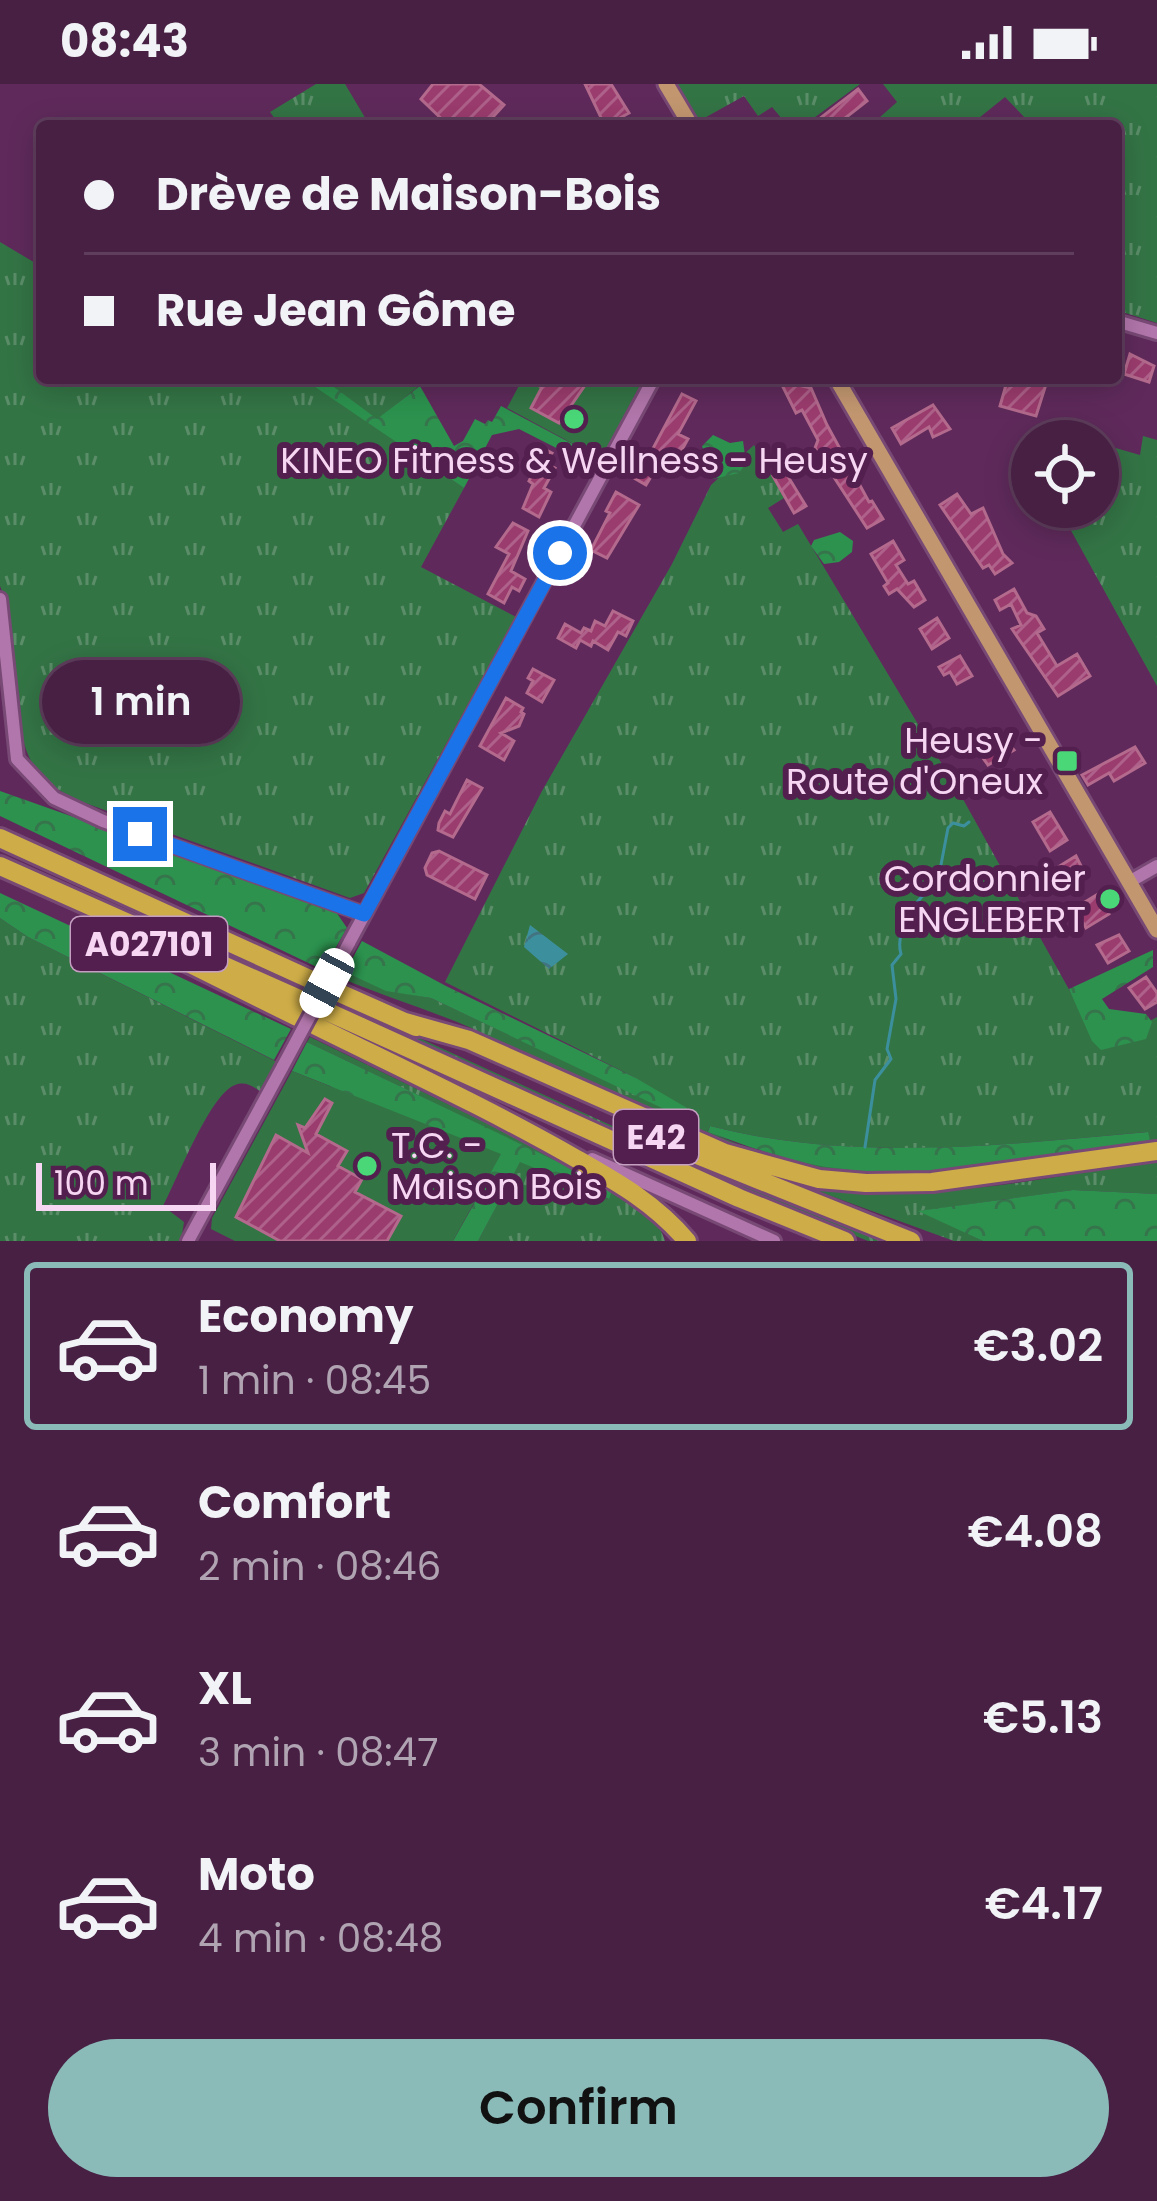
<!DOCTYPE html>
<html lang="en">
<head>
<meta charset="utf-8">
<style>
	body { margin:0; font-family:Poppins,sans-serif; background:#512d4f; color:#f1f3f6; height:100vh; display:flex; flex-direction:column; font-size:45px; white-space:nowrap }
	* { box-sizing:border-box; margin:0 }
	p { font-size:39px; color:#b0a3b2 }
	.icon { flex:none; width:66px; height:66px; fill:none; stroke:currentColor; stroke-width:2; stroke-linecap:round; stroke-linejoin:round }
	.map { position:relative; height:1157px; overflow:hidden }
	.drawer { display:flex; flex-direction:column; background:#472044; flex:1 }
	.drawer>* { flex:none }
	.guide { position:absolute; left:36px; top:36px; width:1086px; height:264px; border-radius:12px; box-shadow:0 6px 30px #0003,0 0 0 3px #5f3e5d; display:grid; align-content:center; height:264px; padding:0 48px; background:#472044 }
	.tools { position:absolute; left:1011px; top:336px; display:grid; gap:24px }
	.tools a { display:grid; place-items:center; width:108px; height:108px; border-radius:50%; background:#472044; box-shadow:0 6px 30px #0003,0 0 0 3px #5f3e5d; font-size:60px }
	.scale { position:absolute; left:36px; bottom:30px; width:180px; box-sizing:border-box; padding-left:12px; border:6px solid #f6d6f2; border-top:0; font-size:33px; line-height:42px; white-space:nowrap; color:#f6d6f2; -webkit-text-stroke:9px #531f4f; paint-order:stroke }
	.end { position:absolute; width:54px; height:54px; margin:-27px; border:15px solid #1a73e8; background:#fff; box-shadow:0 0 0 6px #fff }
	.from { border-radius:50% }
	.bubble { position:absolute; height:84px; border-radius:42px; background:#472044; box-shadow:0 6px 30px #0003,0 0 0 3px #5f3e5d; font-size:39px; font-weight:600; line-height:84px; text-align:center }
	.car { position:absolute; width:36px; height:72px; margin:-36px -18px; border-radius:15px; box-shadow:0 0 9px 3px #0007; background:linear-gradient(#fff 24%,#345 0 40%,#fff 0 76%,#345 0 86%,#fff 0) }
	.guide b { display:flex; align-items:center; gap:42px; height:114px; font-size:45px }
	.guide b+b { border-top:3px solid #5f3e5d }
	.guide i { width:30px; height:30px; background:#f1f3f6 }
	ul { padding:21px 0 0; list-style:none }
	li { display:flex; align-items:center; gap:36px; height:168px; margin:0 24px 18px; padding:0 24px; border:6px solid transparent; border-radius:12px }
	li div { flex:1 }
	li b { display:block; font-size:45px }
	li em { font-style:normal; font-weight:600 }
	li.on { border-color:#8bbbb9 }
	li>.icon { width:108px; height:108px; stroke-width:1.5 }
	.cta { display:flex; gap:24px; margin-top:auto; padding:24px 48px }
	.cta a { flex:1; height:138px; border-radius:72px; background:#8bbbb9; color:#111; font-size:48px; font-weight:600; line-height:138px; text-align:center }
	.status { display:flex; justify-content:space-between; align-items:center; height:84px; padding:0 60px; background:#472044; direction:ltr }
	.status svg { height:33px; fill:currentColor }
	.map>svg:first-child { display:block }
	.grass { fill:url(#grass-tufts); fill-rule:evenodd }
	.forest { fill:url(#forest-crowns) }
	.pitch { fill:#337445 }
	.water { fill:url(#water-waves) }
	.lines { fill:none; stroke-linecap:round; stroke-linejoin:round }
	.stream { stroke:#3c909e; stroke-width:3 }
	.building { fill:url(#building-hatch); stroke:#b36a8d; stroke-width:3 }
	.minor-casing { stroke:#784975; stroke-width:18 }
	.major-casing { stroke:#784975; stroke-width:21 }
	.highway-casing { stroke:#784975; stroke-width:24 }
	.minor { stroke:#b176ab; stroke-width:12 }
	.major { stroke:#c29770; stroke-width:15 }
	.highway { stroke:#cead48; stroke-width:18 }
	.minor-bridge-casing { stroke:#784975; stroke-width:18; stroke-linecap:butt }
	.minor-bridge { stroke:#b176ab; stroke-width:12 }
	.route { stroke:#1a73e8; stroke-width:15 }
	.poi-dot { fill:#4ad778; stroke:#531f4f; stroke-width:4.5 }
	.labels { text-anchor:middle; dominant-baseline:central; stroke-width:12; stroke-linejoin:round; paint-order:stroke }
	.shield { fill:#531f4f; stroke:#c59fc1; stroke-width:3 }
	.shield-label { font-size:33px; font-weight:bold; fill:#f6d6f2 }
	.poi-label { font-size:36px; fill:#f6d6f2; stroke:#531f4f; text-anchor:end }
</style>
</head>
<body>
<div class="status"><b>08:43</b><svg viewBox="0 0 49 12"><path d="M0 12V9h3v3zM5 12V6h3v6zM10 12V3h3v9zM15 12V0h3v12zM26 1h20v11H26zM47 4h2v5h-2z"/></svg></div>
<div class="map">
<svg width="1157" height="1157" viewBox="0 0 1157 1157">
	<defs>
		<pattern id="grass-tufts" width="24" height="20" patternUnits="userSpaceOnUse" patternTransform="scale(3)"><rect width="24" height="20" fill="#337445"/><path d="M3 7l-1-3M5 7V3M7 7l1-3M15 17l-1-3M17 17v-4M19 17l1-3" fill="none" stroke="#5b8d69"/></pattern>
		<pattern id="forest-crowns" width="20" height="18" patternUnits="userSpaceOnUse" patternTransform="scale(3)"><rect width="20" height="18" fill="#2c924e"/><path d="M2 6a3 3 0 1 1 6 0M12 15a3 3 0 1 1 6 0" fill="none" stroke="#36754c"/></pattern>
		<pattern id="water-waves" width="16" height="10" patternUnits="userSpaceOnUse" patternTransform="scale(3)"><rect width="16" height="10" fill="#3c909e"/><path d="M0 5q4-4 8 0t8 0" fill="none" stroke="#417480"/></pattern>
		<pattern id="building-hatch" width="6" height="6" patternUnits="userSpaceOnUse" patternTransform="scale(3)"><rect width="6" height="6" fill="#9b3c6e"/><path d="M-1 1l2-2M0 6l6-6M5 7l2-2" fill="none" stroke="#ae618a"/></pattern>
	</defs>
	<rect width="100%" height="100%" fill="#5f2a5b"/>
	<path class="grass" d="M316 0H345L370 42H280L270 28Z
		M677 0H860L803 42H788L772 23 758 32 744 12 699 37Z
		M883 0H1157V239L1116 226V42H1021L1026 35 1005 13 969 42H870L897 18Z
		M0 158 42 183V294H304L464 404 421 483 516 533 364 809 350 814 85 719C74 714 61 708 51 701 0 663 24 556 0 502Z
		M322 294H429L377 336Z
		M1143 352 1157 356V602L1058 423H1098V359L1140 371Z
		M754 361 784 414 768 424 783 448 798 440 964 717 1101 963 1157 933V1059C1065 1073 971 1094 877 1092 749 1090 585 997 469 943 427 925 383 912 341 894L345 888 386 906 431 914 683 1033 634 993 445 898 542 707 672 480 711 401ZM710 1042C854 1079 1001 1061 1147 1048L1149 1057C1117 1065 1081 1067 1048 1072 933 1089 817 1100 708 1047Z
		M0 834 28 853 277 978 261 1008C253 1002 245 997 235 1001 210 1010 177 1096 163 1122L184 1138 181 1157H0Z
		M331 914 740 1100 884 1157H868L737 1104 328 919Z
		M310 953 614 1101 651 1127 679 1157 657 1136 665 1157H478L520 1077 608 1115 612 1104 307 958Z
		M1157 1076V1110L1073 1106 921 1127 983 1157H954L779 1093C816 1100 852 1107 889 1108 978 1110 1070 1090 1157 1076Z"/>
	<path class="forest" d="M302 294H322L377 335 420 302 454 362 463 357 475 335 485 340 488 336 492 338 501 322 599 374 597 378 578 367 574 373 519 345 492 351 464 404Z
		M713 351 730 359 743 357 746 379 739 389 713 395 702 362Z
		M840 448 853 457 852 468 839 478 824 480 811 462 814 456Z
		M0 707 334 825 347 844 323 886 0 732Z
		M0 809 291 945 274 976 28 853 0 834Z
		M362 857 446 902 634 993 687 1024 683 1034 431 914 386 907 345 888Z
		M1153 866V883L1102 915 1109 925 1146 930 1152 938 1146 955 1101 966 1092 957 1069 905Z
		M307 958 613 1104 609 1115 520 1078 478 1157H453L488 1095 330 1002 292 987Z
		M710 1042C854 1079 1002 1061 1148 1048L1150 1057C1047 1073 938 1099 834 1084 790 1078 749 1063 708 1048Z
		M1073 1106 1157 1110V1157H983L918 1127Z"/>
	<path class="pitch" d="M523 294H640L643 296 601 375 507 324Z
		M292 987 501 1070 453 1157H235L211 1145 212 1134Z"/>
	<path class="water" d="M530 841 568 870 549 885 524 863Z"/>
	<g class="lines">
		<path class="stream" d="M865 1063 875 996 891 975 887 965 896 915 892 881 901 870C895 850 912 820 928 807L930 790 940 786 948 744 953 739 964 742 969 738"/>
	</g>
	<path class="building" d="M433 0H479L504 21 493 33 504 42H449L421 15Z
		M585 0H611L629 29 605 42Z
		M858 5 867 17 835 42H810Z
		M1130 270 1154 282 1149 298 1124 290Z
		M541 294H590L559 339 531 324 542 303 537 301Z
		M1008 294H1048L1036 332 1000 322Z
		M780 297 811 304 827 341 869 418 872 417 883 435 867 444 815 364 818 356 802 326 796 329Z
		M682 310 696 317 678 350 688 355 679 371 695 380 690 388 663 373 646 401 629 391 634 379 640 367 649 372Z
		M933 321 950 345 933 353 929 343 901 360 892 344Z
		M537 361 552 369 546 379 555 384 544 404 551 408 539 433 523 424 533 400 529 397 533 389 524 385Z
		M784 386 806 422 794 429 773 392Z
		M616 408 639 421 607 474 591 466 610 429 606 427Z
		M957 410 971 430 983 424 1003 470 1012 479 995 490 989 481 983 484 940 421Z
		M513 439 528 447 511 487 525 495 519 507 512 503 504 519 488 510 509 470 496 463Z
		M893 457 904 476 896 481 908 500 914 497 925 516 914 523 897 505 889 510 884 502 888 499 871 470Z
		M1014 505 1027 529 1036 532 1044 545 1037 549 1057 582 1077 570 1090 592 1058 612 1012 545 1021 541 1011 520 1000 526 995 516Z
		M613 527 633 537 626 552 618 548 608 566 593 557 591 562 580 556 576 564 558 554 565 540 581 549 584 544 591 547 595 537 605 542Z
		M937 534 949 554 932 565 920 545Z
		M960 572 972 592 957 600 950 588 944 591 939 583Z
		M533 585 554 596 542 618 527 609 533 597 528 594Z
		M506 614 523 624 521 628 524 630 519 642 501 649 514 657 504 676 480 662Z
		M1000 649 1014 666 988 681 983 674 990 669 984 658Z
		M1135 663 1145 679 1114 697 1109 689 1088 701 1082 691Z
		M467 696 482 704 453 753 438 746 439 739 445 727 450 730Z
		M1050 728 1067 756 1050 767 1033 738Z
		M439 767 487 791 475 815 427 791 425 784 432 769Z
		M1076 772 1086 792 1068 804 1058 783Z
		M1098 810 1109 818 1106 824 1109 830 1086 844 1075 824Z
		M1119 851 1129 867 1108 879 1097 861Z
		M1146 893 1157 909V918L1145 925 1129 904Z
		M325 1015 332 1019 316 1050 347 1067 338 1082 362 1095 355 1108 401 1132 387 1157H280L236 1133 276 1051 308 1069 298 1041 305 1044Z"/>
	<g class="lines">
		<defs>
			<path id="minor" d="M1116 237 1157 249
				M0 515 17 675 54 714 103 737 364 830
				M1129 798 1157 782
				M349 859 654 294
				M592 1075 774 1157
				M188 1157 283 982"/>
			<path id="major" d="M666 0 691 42
				M836 294 1157 846"/>
			<path id="highway" d="M0 754 316 898
				M0 782 306 918
				M140 855 297 933
				M335 907 416 943
				M324 926 739 1114 845 1157
				M405 938 469 956 725 1069 819 1095 866 1099 932 1098 1157 1067
				M316 942C403 985 491 1026 575 1074 617 1098 655 1119 687 1157
				M692 1069 911 1157"/>
		</defs>
		<use href="#minor" class="minor-casing"/>
		<use href="#major" class="major-casing"/>
		<use href="#highway" class="highway-casing"/>
		<use href="#minor" class="minor"/>
		<use href="#major" class="major"/>
		<use href="#highway" class="highway"/>
		<defs>
			<path id="minor-bridge" d="M283 982 349 859"/>
		</defs>
		<use href="#minor-bridge" class="minor-bridge-casing"/>
		<use href="#minor-bridge" class="minor-bridge"/>
	</g>
	<g class="lines">
		<path class="route" d="M140 750 364 830 560 469"/>
	</g>
	<g class="poi-dot">
		<circle cx="574" cy="335" r="12"/>
		<rect x="1055" y="665" width="24" height="24" rx="6"/>
		<circle cx="1110" cy="815" r="12"/>
		<circle cx="367" cy="1082" r="12"/>
	</g>
	<g class="labels">
		<g class="shield">
			<rect x="71" y="833" width="156" height="54" rx="9"/>
			<rect x="614" y="1026" width="84" height="54" rx="9"/>
		</g>
		<g class="shield-label">
			<text x="149" y="860">A027101</text>
			<text x="656" y="1053">E42</text>
		</g>
		<g class="poi-label">
			<text x="574" y="376" text-anchor="middle">KINEO Fitness &amp; Wellness - Heusy</text>
			<text x="1043" y="656">Heusy -<tspan x="1043" dy="41">Route d'Oneux</tspan></text>
			<text x="1086" y="794">Cordonnier<tspan x="1086" dy="41">ENGLEBERT</tspan></text>
			<text x="391" y="1061" text-anchor="start">T.C. -<tspan x="391" dy="41">Maison Bois</tspan></text>
		</g>
	</g>
</svg>
<div class="tools">
<a><svg class="icon" aria-label="locate" viewBox="0 0 24 24"><circle cx="12" cy="12" r="6"/><path d="M12 2v4M12 18v4M2 12h4M18 12h4"/></svg></a>
</div>
<div class="scale">100 m</div>
<i class="end from" style="left:560px;top:469px"></i>
<i class="end" style="left:140px;top:750px"></i>
<div class="bubble" style="left:42px;top:576px;width:198px">1 min</div>
<i class="car" style="left:327px;top:899px;rotate:208deg"></i>
<div class="guide">
<b><i class="from"></i>Drève de Maison-Bois</b>
<b><i></i>Rue Jean Gôme</b>
</div>
</div>
<section class="drawer">
<ul>
<li class="on"><svg class="icon" aria-label="car" viewBox="0 0 24 24"><path d="M5 17H2v-5l4-1 3-4h7l3 4 3 1v5h-3M9 17h6M6 11h13"/><circle cx="7" cy="17" r="2"/><circle cx="17" cy="17" r="2"/></svg><div><b>Economy</b><p>1 min · 08:45</p></div><em>€3.02</em></li>
<li><svg class="icon" aria-label="car" viewBox="0 0 24 24"><path d="M5 17H2v-5l4-1 3-4h7l3 4 3 1v5h-3M9 17h6M6 11h13"/><circle cx="7" cy="17" r="2"/><circle cx="17" cy="17" r="2"/></svg><div><b>Comfort</b><p>2 min · 08:46</p></div><em>€4.08</em></li>
<li><svg class="icon" aria-label="car" viewBox="0 0 24 24"><path d="M5 17H2v-5l4-1 3-4h7l3 4 3 1v5h-3M9 17h6M6 11h13"/><circle cx="7" cy="17" r="2"/><circle cx="17" cy="17" r="2"/></svg><div><b>XL</b><p>3 min · 08:47</p></div><em>€5.13</em></li>
<li><svg class="icon" aria-label="car" viewBox="0 0 24 24"><path d="M5 17H2v-5l4-1 3-4h7l3 4 3 1v5h-3M9 17h6M6 11h13"/><circle cx="7" cy="17" r="2"/><circle cx="17" cy="17" r="2"/></svg><div><b>Moto</b><p>4 min · 08:48</p></div><em>€4.17</em></li>
</ul>
<div class="cta"><a>Confirm</a></div>
</section>
</body>
</html>
